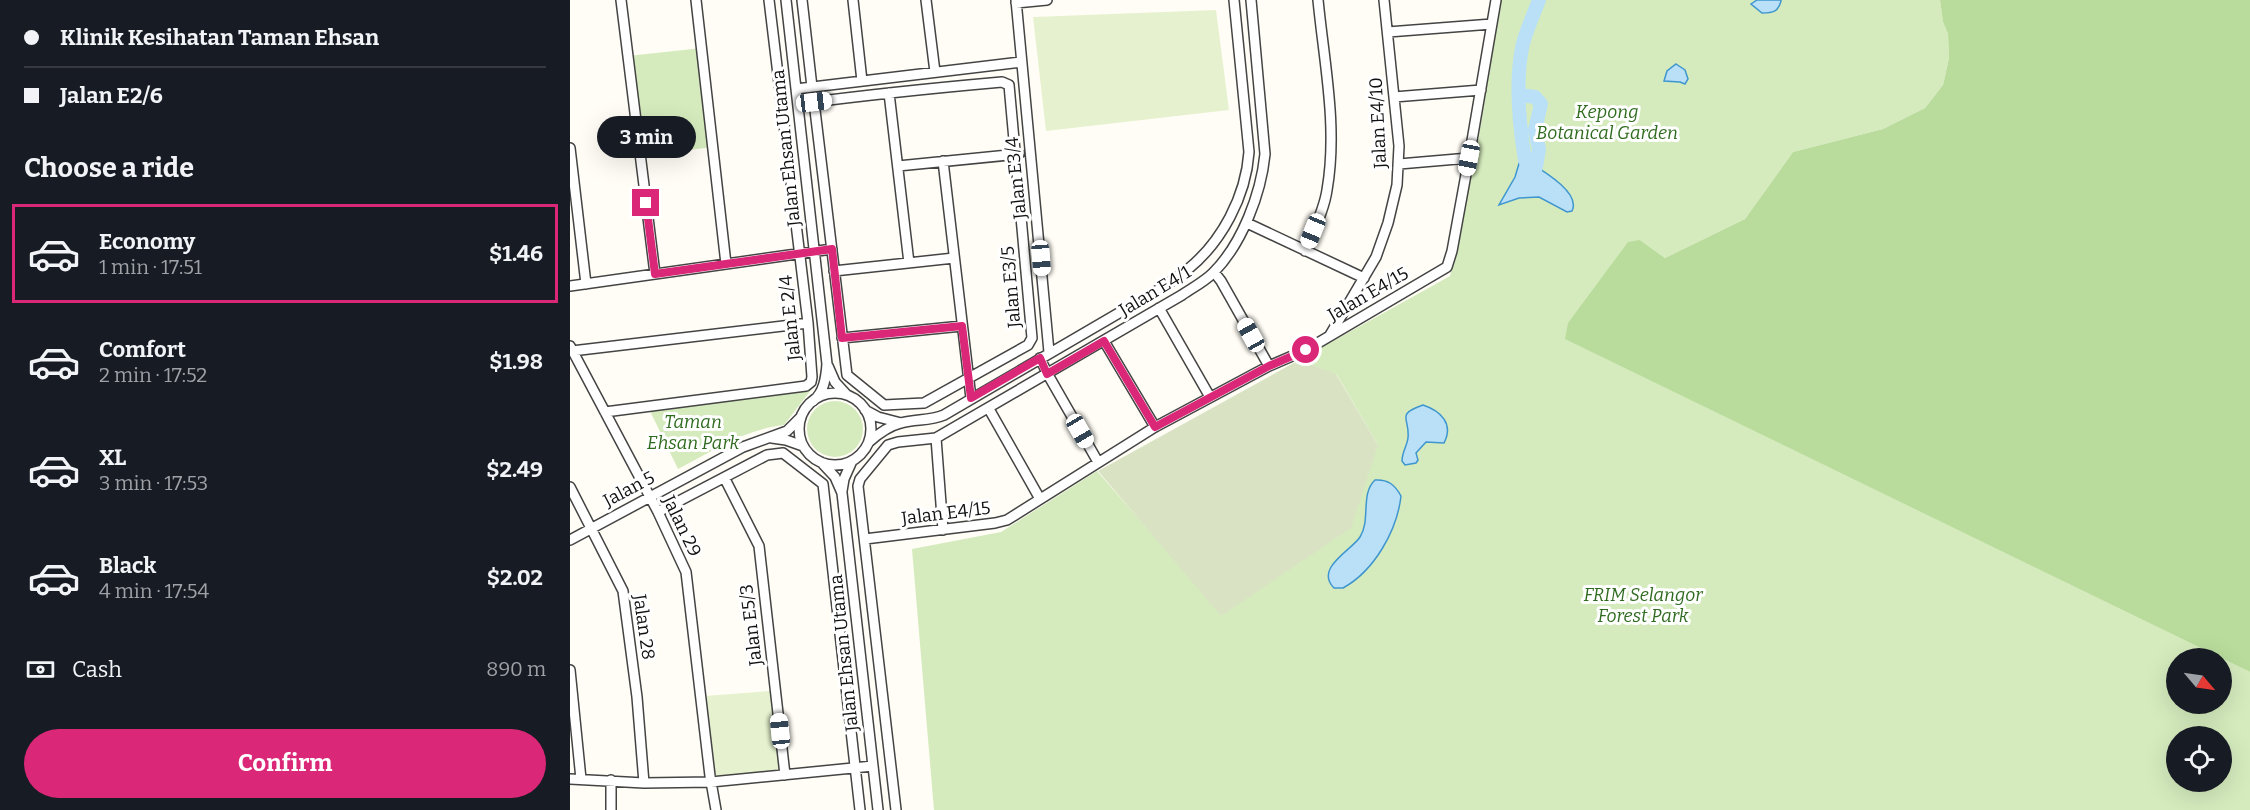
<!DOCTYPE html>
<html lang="en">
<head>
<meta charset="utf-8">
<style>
	body { margin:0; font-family:Bitter,serif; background:#20242c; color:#f1f3f6; height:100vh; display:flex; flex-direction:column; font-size:22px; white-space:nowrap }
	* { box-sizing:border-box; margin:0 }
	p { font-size:20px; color:#9ea1a6 }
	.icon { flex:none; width:33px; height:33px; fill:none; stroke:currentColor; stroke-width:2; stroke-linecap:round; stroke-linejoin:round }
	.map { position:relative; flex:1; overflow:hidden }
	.side { display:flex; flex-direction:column; background:#171b24; width:570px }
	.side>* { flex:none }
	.banner { display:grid; align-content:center; height:132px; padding:0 24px; background:#171b24 }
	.needle { width:39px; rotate:119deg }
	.fabs { position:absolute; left:1596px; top:648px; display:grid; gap:12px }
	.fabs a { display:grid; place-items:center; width:66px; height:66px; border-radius:50%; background:#171b24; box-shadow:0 6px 24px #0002; font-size:30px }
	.end { position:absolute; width:27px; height:27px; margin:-14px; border:8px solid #db2777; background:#fff; box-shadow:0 0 0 3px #fff }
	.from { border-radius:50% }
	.bubble { position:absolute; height:42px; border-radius:21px; background:#171b24; box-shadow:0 6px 24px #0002; font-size:20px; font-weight:700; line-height:42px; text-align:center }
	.car { position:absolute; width:18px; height:36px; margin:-18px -9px; border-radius:8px; box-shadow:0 0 4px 2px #0007; background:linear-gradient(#fff 24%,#345 0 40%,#fff 0 76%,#345 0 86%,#fff 0) }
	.banner b { display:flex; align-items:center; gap:21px; height:57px; font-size:22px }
	.banner b+b { border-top:2px solid #363941 }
	.banner i { width:15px; height:15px; background:#f1f3f6 }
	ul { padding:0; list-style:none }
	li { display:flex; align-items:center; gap:18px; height:99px; margin:0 12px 9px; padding:0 12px; border:3px solid transparent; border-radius:0px }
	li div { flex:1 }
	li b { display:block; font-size:22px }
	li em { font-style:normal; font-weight:700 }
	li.on { border-color:#db2777 }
	li>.icon { width:54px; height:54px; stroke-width:1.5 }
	h2 { padding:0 24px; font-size:27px; line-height:72px }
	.pay { display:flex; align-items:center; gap:15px; height:66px; padding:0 24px; font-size:22px }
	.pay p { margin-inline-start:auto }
	.cta { display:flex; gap:12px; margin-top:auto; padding:12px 24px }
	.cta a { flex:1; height:69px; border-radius:36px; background:#db2777; color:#fff; font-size:24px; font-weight:700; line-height:69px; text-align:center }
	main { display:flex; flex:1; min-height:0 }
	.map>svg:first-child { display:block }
	.green { fill:#d5ebbd; fill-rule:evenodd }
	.forest { fill:#b9dc9c }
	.cemetery { fill:#d9e3c4 }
	.pitch { fill:#e6f2cf }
	.water { fill:#b9e0f7; stroke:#3f96cf; stroke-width:1.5 }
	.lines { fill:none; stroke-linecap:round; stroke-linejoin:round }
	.river { stroke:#b9e0f7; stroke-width:14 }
	.minor-casing { stroke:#444; stroke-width:12 }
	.minor { stroke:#fff; stroke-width:9 }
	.route { stroke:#db2777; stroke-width:8 }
	.labels { text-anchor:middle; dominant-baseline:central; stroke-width:6; stroke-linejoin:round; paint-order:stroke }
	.park-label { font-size:18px; font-style:italic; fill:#2f6b1f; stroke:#fff }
	.street-label { font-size:18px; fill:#111; stroke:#fff }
</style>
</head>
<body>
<main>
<section class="side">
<div class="banner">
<b><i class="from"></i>Klinik Kesihatan Taman Ehsan</b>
<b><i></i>Jalan E2/6</b>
</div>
<h2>Choose a ride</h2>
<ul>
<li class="on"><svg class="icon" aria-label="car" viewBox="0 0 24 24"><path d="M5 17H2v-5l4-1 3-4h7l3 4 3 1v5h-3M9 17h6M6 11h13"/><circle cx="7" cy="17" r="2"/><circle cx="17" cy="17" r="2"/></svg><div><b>Economy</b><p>1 min · 17:51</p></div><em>$1.46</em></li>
<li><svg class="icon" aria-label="car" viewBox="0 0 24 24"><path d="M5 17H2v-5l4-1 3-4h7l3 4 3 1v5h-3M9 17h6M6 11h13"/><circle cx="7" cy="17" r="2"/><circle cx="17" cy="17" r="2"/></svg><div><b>Comfort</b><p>2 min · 17:52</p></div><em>$1.98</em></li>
<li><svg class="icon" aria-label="car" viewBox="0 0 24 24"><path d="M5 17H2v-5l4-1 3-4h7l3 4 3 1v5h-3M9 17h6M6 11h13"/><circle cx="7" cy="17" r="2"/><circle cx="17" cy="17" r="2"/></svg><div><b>XL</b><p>3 min · 17:53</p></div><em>$2.49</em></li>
<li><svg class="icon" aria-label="car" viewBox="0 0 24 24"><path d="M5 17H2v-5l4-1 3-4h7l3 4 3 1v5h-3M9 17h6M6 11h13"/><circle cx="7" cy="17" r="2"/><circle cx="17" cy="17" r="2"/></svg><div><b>Black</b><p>4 min · 17:54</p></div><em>$2.02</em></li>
</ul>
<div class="pay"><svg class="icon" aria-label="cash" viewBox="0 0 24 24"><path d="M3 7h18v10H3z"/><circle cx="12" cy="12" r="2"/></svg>Cash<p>890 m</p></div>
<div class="cta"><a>Confirm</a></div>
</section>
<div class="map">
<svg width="1680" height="810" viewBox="0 0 1680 810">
	<rect width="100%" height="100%" fill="#fffdf5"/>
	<path class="green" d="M931 0H1370L1373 22 1378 34 1379 58 1373 85 1355 108 1313 129 1223 152 1175 219 1095 258 1070 240 996 339 1680 672V810H364L342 549 431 532 527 471 652 614 808 445 767 375 729 360 880 276 906 154ZM1606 658H1652V704H1606ZM1606 736H1652V782H1606Z
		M132 48 143 147 70 156 58 56Z
		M241 390 214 425C175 429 142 451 108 469L80 411Z
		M237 429a28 28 0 1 1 56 0a28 28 0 1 1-56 0Z"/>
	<path class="forest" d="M1370 0H1680V672L995 339 998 323 1058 242 1070 240 1095 258 1175 219 1223 152 1313 129 1355 108 1373 85 1379 58 1378 34 1373 22Z"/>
	<path class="cemetery" d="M729 360 766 374 808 445 781 528 651 616 528 471Z"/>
	<path class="pitch" d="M646 10 659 110 476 131 463 17Z
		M200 691 211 773 144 780 135 696Z"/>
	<path class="water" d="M1187 0H1211V1C1208 12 1203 13 1192 13L1181 4Z
		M1106 64 1115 70 1118 79 1115 84 1110 82 1094 81 1097 71Z
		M951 157C966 167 1012 191 1002 211L997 212 969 197 949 198 929 205 945 177Z
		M853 405C871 411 884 424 874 443L856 442 846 453 848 460 846 463 835 465 832 461C832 452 837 446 838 438 840 417 825 415 853 405Z
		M805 480C818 479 825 485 831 496 827 531 804 571 773 588H764C744 568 782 550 790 537 801 520 790 494 805 480Z"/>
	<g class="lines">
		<path class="river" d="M949 95 965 97 971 104 965 130 969 149 966 167
			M955 160C949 124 945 85 952 48 954 36 964 13 969 0"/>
		<defs>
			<path id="minor" d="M51 0 85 274
				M126 0 156 264
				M216 0 257 364C256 377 254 393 243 401
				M232 0 242 87
				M283 0 292 81
				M356 0 365 72
				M446 0 479 352
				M446 3 477 0
				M818 32 922 24
				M226 89 451 62
				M319 93 339 263
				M824 97 911 90
				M228 104C296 95 364 88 432 82L439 85 462 338 458 345 354 403 314 405 277 375 244 102
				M0 148 16 284
				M373 161 401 398
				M829 164 899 158
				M328 166 449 154
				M677 223 794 278
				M735 251C743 231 754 211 757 190 768 127 754 62 748 0
				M264 271 384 258
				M644 272 651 281 699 366
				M0 286 262 249
				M589 308 640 397
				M760 335 806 257 818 223 827 185 829 146 814 0
				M272 338 392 326
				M534 341 585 427
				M0 346 88 512 116 572 140 776 146 810
				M2 351 238 323
				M470 358 477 373 528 462
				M258 366 265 382 276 394
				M229 429a36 36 0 1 1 72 0a36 36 0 1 1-72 0Z
				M419 409 470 499
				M295 410 308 417 331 423
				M35 412 236 386 241 382 242 377 238 323 199 0
				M202 438 216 440 233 446
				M366 438 373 530
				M299 442C308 434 319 426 331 423 346 419 360 421 374 415L590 289C599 283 609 277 617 270 652 242 676 196 679 152L664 0
				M251 462 265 477 272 493 308 810
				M155 479 189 546 215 775
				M0 487 53 591 67 697 74 783
				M272 491 274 479 282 461
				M88 512 197 455 213 453 253 484 290 810
				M295 539 425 523 437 520 585 427 699 366 736 350 877 267 882 251 899 158 926 0
				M0 540 173 447 217 431 231 417
				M0 670 11 779
				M0 779 74 783 141 782 303 766
				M41 780V810
				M326 810 288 486 290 479 318 445 328 442 366 438 612 295C622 288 634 282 643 273 672 244 691 194 695 154L681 0"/>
		</defs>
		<use href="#minor" class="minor-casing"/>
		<use href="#minor" class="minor"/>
	</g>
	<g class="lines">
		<path class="route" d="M76 203 85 274 262 249 272 338 392 326 401 398 470 358 477 374 534 341 585 427 699 366 736 350"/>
	</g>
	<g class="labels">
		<g class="park-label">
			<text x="1037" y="112">Kepong<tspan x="1037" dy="21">Botanical Garden</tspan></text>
			<text x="123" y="422">Taman<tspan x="123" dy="21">Ehsan Park</tspan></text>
			<text x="1073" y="595">FRIM Selangor<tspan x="1073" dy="21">Forest Park</tspan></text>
		</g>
		<g class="street-label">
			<text transform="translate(808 123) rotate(-93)">Jalan E4/10</text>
			<text transform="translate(216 148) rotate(-96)">Jalan Ehsan Utama</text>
			<text transform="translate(446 178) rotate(-96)">Jalan E3/4</text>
			<text transform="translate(441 287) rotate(-95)">Jalan E3/5</text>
			<text transform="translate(585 291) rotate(-31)">Jalan E4/1</text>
			<text transform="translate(798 294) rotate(-30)">Jalan E4/15</text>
			<text transform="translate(220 318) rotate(-96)">Jalan E 2/4</text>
			<text transform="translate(59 489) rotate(-28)">Jalan 5</text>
			<text transform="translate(376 513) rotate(-7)">Jalan E4/15</text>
			<text transform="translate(112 526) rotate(64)">Jalan 29</text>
			<text transform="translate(181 625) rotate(-97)">Jalan E5/3</text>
			<text transform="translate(74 627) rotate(82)">Jalan 28</text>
			<text transform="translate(274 653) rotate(-96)">Jalan Ehsan Utama</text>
		</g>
	</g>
</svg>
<div class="fabs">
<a><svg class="needle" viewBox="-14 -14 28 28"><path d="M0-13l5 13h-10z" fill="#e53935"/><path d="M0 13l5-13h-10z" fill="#9ea1a6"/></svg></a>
<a><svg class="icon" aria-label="locate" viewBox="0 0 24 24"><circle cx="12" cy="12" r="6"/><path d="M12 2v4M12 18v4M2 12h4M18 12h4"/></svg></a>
</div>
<i class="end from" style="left:736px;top:350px"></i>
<i class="end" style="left:76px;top:203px"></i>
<div class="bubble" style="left:27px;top:116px;width:99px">3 min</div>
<i class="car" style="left:244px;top:102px;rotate:83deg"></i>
<i class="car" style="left:899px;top:158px;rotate:191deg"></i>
<i class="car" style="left:743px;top:231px;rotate:202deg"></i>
<i class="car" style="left:471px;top:258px;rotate:175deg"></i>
<i class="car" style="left:681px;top:335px;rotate:331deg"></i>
<i class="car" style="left:510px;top:431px;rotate:150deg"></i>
<i class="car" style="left:210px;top:731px;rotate:354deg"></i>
</div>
</main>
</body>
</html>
